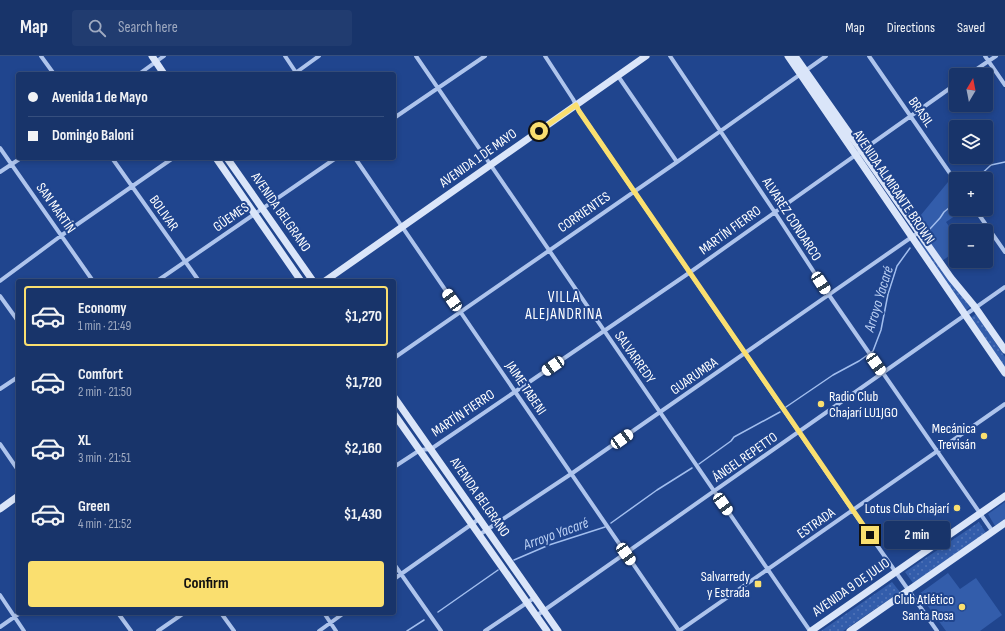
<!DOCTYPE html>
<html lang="en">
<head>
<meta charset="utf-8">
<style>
	body { margin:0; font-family:"Sofia Sans Condensed",sans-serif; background:#213c70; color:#f1f3f6; height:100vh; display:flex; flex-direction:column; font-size:15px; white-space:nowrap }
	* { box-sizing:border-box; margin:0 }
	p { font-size:13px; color:#9faac1 }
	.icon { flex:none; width:22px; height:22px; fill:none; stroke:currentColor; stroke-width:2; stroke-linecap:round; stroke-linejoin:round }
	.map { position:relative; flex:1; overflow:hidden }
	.panel { position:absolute; left:16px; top:223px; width:380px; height:336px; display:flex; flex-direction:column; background:#18346a; border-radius:4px; box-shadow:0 2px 6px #0003,0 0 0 1px #364f7e }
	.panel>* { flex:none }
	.guide { position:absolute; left:16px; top:16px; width:380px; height:88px; border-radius:4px; box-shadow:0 2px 6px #0003,0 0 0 1px #364f7e; display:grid; align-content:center; height:88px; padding:0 12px; background:#18346a }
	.needle { width:26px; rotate:10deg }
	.fabs { position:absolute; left:949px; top:12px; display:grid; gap:8px }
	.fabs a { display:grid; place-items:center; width:44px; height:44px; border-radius:4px; background:#18346a; box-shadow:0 2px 6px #0003,0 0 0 1px #364f7e; font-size:20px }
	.end { position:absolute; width:18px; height:18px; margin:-9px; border:5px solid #fadf6f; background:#111; box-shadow:0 0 0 2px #111 }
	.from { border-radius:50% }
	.bubble { position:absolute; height:28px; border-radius:4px; background:#18346a; box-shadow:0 2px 6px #0003,0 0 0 1px #364f7e; font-size:13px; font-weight:700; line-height:28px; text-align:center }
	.car { position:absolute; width:12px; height:24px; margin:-12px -6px; border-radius:5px; box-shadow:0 0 3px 1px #0007; background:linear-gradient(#fff 24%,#345 0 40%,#fff 0 76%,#345 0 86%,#fff 0) }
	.guide b { display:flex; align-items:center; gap:14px; height:38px; font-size:15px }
	.guide b+b { border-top:1px solid #364f7e }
	.guide i { width:10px; height:10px; background:#f1f3f6 }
	ul { padding:7px 0 0; list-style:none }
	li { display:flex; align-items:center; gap:12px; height:60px; margin:0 8px 6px; padding:0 4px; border:2px solid transparent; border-radius:4px }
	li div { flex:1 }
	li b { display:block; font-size:15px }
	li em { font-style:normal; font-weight:700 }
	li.current { border-color:#fadf6f }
	li>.icon { width:36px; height:36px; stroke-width:1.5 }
	.button { display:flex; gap:8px; margin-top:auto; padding:8px 12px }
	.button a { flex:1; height:46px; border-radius:4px; background:#fadf6f; color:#111; font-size:16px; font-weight:700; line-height:46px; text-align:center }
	header { display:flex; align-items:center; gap:24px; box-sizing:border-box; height:56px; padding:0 20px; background:#18346a; border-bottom:1px solid #364f7e }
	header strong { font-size:19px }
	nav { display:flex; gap:22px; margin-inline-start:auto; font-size:14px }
	.search { width:280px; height:36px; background:#213c70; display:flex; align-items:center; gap:10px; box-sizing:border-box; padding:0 14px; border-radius:4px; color:#9faac1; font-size:15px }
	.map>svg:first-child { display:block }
	.grass { fill:url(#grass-dots) }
	.green { fill:#335dab }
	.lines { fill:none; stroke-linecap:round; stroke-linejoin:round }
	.stream { stroke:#a2beee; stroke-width:1.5 }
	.minor { stroke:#aec4ec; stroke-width:4 }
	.secondary { stroke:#dae5f9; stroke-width:7 }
	.route { stroke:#fadf6f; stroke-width:5 }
	.poi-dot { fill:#fadf6f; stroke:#20458e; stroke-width:1.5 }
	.labels { text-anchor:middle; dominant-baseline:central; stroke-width:4; stroke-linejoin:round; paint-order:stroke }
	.street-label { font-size:14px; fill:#fff; stroke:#20458e }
	.poi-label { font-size:14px; fill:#fff; stroke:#20458e; text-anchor:end }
	.neighbourhood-label { font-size:15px; letter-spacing:1px; fill:#fff; stroke:#20458e }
	.water-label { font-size:15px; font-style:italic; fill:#bacff3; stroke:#20458e }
</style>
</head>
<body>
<header>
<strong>Map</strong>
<div class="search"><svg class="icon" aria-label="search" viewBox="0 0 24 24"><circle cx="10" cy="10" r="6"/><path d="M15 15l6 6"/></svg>Search here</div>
<nav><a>Map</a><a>Directions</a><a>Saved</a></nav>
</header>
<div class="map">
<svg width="1005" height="575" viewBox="0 0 1005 575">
	<defs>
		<pattern id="grass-dots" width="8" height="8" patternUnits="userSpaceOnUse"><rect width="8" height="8" fill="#335dab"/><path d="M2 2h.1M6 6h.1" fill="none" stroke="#5275b8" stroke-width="1.8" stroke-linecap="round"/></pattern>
	</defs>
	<rect width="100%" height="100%" fill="#20458e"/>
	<path class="grass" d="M921 184 970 251 965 255 918 186Z
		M976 258 1005 301V313L970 262Z
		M979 466 986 477 913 527 905 516Z
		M892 526 900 536 843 575H821Z"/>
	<path class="green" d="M948 126 956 137V153H965L946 166 956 180V195L942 205 916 165Z
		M1005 446V463L995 470 988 458Z
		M948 517 960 533 976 522 1002 559 980 575H946L919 538Z"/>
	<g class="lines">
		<path class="stream" d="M976 123 991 109 1005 106
			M929 174 940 162 944 156 956 146
			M786 351 833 319 859 305 873 295 881 274 888 238 897 210 910 192
			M699 408 731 385 734 381 780 356
			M611 467 657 434 692 412
			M514 504 549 489 605 471
			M438 556 498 514
			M407 575 424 564"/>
		<path class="minor" d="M41 0 54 18
			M285 0 297 18
			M416 0 810 575
			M545 0 573 43 579 55 853 455 937 575
			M670 0 774 155 829 239 993 476
			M869 0 956 126
			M985 0 1005 29
			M139 18 164 0
			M294 18 319 0
			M968 19 996 0
			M618 20 677 106
			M394 62 485 0
			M0 92 93 225
			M112 102 199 225
			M355 102 679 575
			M0 116 21 102
			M975 153 1005 196
			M0 225 62 179 173 102
			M157 225 336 102
			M0 240 18 265
			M394 302 677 106 826 0
			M0 333 18 321
			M0 388 18 414
			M394 411 420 394 431 393 689 217 956 28
			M479 479 571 418 919 176
			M394 508 441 575
			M394 523 479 463
			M0 539 24 575
			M118 557 131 575
			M221 557 234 575
			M324 557 336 575
			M536 560 1005 231
			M0 571 20 557
			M158 575 184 557
			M319 575 344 557
			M485 575 534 542
			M679 575 1005 348"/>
		<path class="secondary" d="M152 0 164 18
			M788 0 1005 317
			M795 0 951 222 975 251 1005 294
			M216 102 301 225
			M227 102 313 225
			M325 225 646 0
			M394 341 558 575
			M394 358 547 575
			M0 453 18 440
			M811 575 1005 440
			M850 575 1005 467"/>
	</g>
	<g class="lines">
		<path class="route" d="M539 75 576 49 579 55 870 479"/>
	</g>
	<g class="poi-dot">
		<circle cx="821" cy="348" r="4"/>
		<circle cx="984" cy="380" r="4"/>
		<circle cx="957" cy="452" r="4"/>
		<rect x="754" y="524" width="8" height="8" rx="2"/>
		<circle cx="962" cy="551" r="4"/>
	</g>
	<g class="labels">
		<g class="street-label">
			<text transform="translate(921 56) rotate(55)">BRASIL</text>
			<text transform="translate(478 102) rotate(-35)">AVENIDA 1 DE MAYO</text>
			<text transform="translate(894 131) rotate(56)">AVENIDA ALMIRANTE BROWN</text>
			<text transform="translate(56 152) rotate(55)">SAN MARTÍN</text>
			<text transform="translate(281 156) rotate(55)">AVENIDA BELGRANO</text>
			<text transform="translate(584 156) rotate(-35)">CORRIENTES</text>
			<text transform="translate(164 157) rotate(55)">BOLIVAR</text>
			<text transform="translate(231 161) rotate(-35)">GÜEMES</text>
			<text transform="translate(792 163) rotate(57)">ALVAREZ CONDARCO</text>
			<text transform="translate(730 174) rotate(-36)">MARTÍN FIERRO</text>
			<text transform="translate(635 301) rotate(55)">SALVARREDY</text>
			<text transform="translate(694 320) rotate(-35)">GUARUMBA</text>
			<text transform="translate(526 332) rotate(56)">JAIME TABENI</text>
			<text transform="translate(463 357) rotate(-34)">MARTÍN FIERRO</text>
			<text transform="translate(745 401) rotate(-35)">ÁNGEL REPETTO</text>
			<text transform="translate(480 441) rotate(55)">AVENIDA BELGRANO</text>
			<text transform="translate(816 467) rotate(-35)">ESTRADA</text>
			<text transform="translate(851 531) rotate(-35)">AVENIDA 9 DE JULIO</text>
		</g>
		<g class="poi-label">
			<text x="829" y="340" text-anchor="start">Radio Club<tspan x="829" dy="16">Chajarí LU1JGO</tspan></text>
			<text x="976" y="372">Mecánica<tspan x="976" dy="16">Trevisán</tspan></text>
			<text x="949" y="452">Lotus Club Chajarí</text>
			<text x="750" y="520">Salvarredy<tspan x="750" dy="16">y Estrada</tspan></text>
			<text x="954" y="543">Club Atlético<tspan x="954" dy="16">Santa Rosa</tspan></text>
		</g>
		<g class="neighbourhood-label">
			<text x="564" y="241">VILLA<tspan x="564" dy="17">ALEJANDRINA</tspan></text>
		</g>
		<g class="water-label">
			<text transform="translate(879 243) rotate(-73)">Arroyo Yacaré</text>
			<text transform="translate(556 478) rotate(-20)">Arroyo Yacaré</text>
		</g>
	</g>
</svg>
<div class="fabs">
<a><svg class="needle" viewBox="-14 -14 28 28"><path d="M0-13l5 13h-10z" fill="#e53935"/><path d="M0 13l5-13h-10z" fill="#9faac1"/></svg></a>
<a><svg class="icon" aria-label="layers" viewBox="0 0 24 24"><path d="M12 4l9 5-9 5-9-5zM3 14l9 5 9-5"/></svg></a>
<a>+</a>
<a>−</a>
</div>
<i class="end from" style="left:539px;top:75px"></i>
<i class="end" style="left:870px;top:479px"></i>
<div class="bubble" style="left:884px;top:465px;width:66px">2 min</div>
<i class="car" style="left:821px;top:227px;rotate:147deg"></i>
<i class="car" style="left:452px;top:244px;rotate:325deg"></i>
<i class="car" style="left:876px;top:308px;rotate:145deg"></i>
<i class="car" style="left:553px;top:310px;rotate:236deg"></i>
<i class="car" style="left:622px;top:383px;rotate:55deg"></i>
<i class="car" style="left:723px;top:448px;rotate:145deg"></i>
<i class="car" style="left:626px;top:498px;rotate:145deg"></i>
<div class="guide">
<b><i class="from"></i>Avenida 1 de Mayo</b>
<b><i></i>Domingo Baloni</b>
</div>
<section class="panel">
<ul>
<li class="current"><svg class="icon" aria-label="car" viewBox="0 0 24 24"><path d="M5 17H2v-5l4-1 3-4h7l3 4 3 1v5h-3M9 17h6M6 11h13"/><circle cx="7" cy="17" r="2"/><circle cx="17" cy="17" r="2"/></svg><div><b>Economy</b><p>1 min · 21:49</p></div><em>$1,270</em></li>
<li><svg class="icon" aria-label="car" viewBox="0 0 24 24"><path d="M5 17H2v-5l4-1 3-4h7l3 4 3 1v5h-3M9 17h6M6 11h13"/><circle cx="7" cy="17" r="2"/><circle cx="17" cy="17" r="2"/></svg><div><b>Comfort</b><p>2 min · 21:50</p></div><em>$1,720</em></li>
<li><svg class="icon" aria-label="car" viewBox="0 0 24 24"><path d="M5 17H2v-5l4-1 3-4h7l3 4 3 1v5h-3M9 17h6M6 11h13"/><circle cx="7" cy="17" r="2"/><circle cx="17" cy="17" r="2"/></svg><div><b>XL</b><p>3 min · 21:51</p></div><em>$2,160</em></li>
<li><svg class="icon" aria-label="car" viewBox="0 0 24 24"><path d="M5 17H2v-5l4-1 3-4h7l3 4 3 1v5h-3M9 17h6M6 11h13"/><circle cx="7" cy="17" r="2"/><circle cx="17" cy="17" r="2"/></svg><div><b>Green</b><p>4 min · 21:52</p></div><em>$1,430</em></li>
</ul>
<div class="button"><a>Confirm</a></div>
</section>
</div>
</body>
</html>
